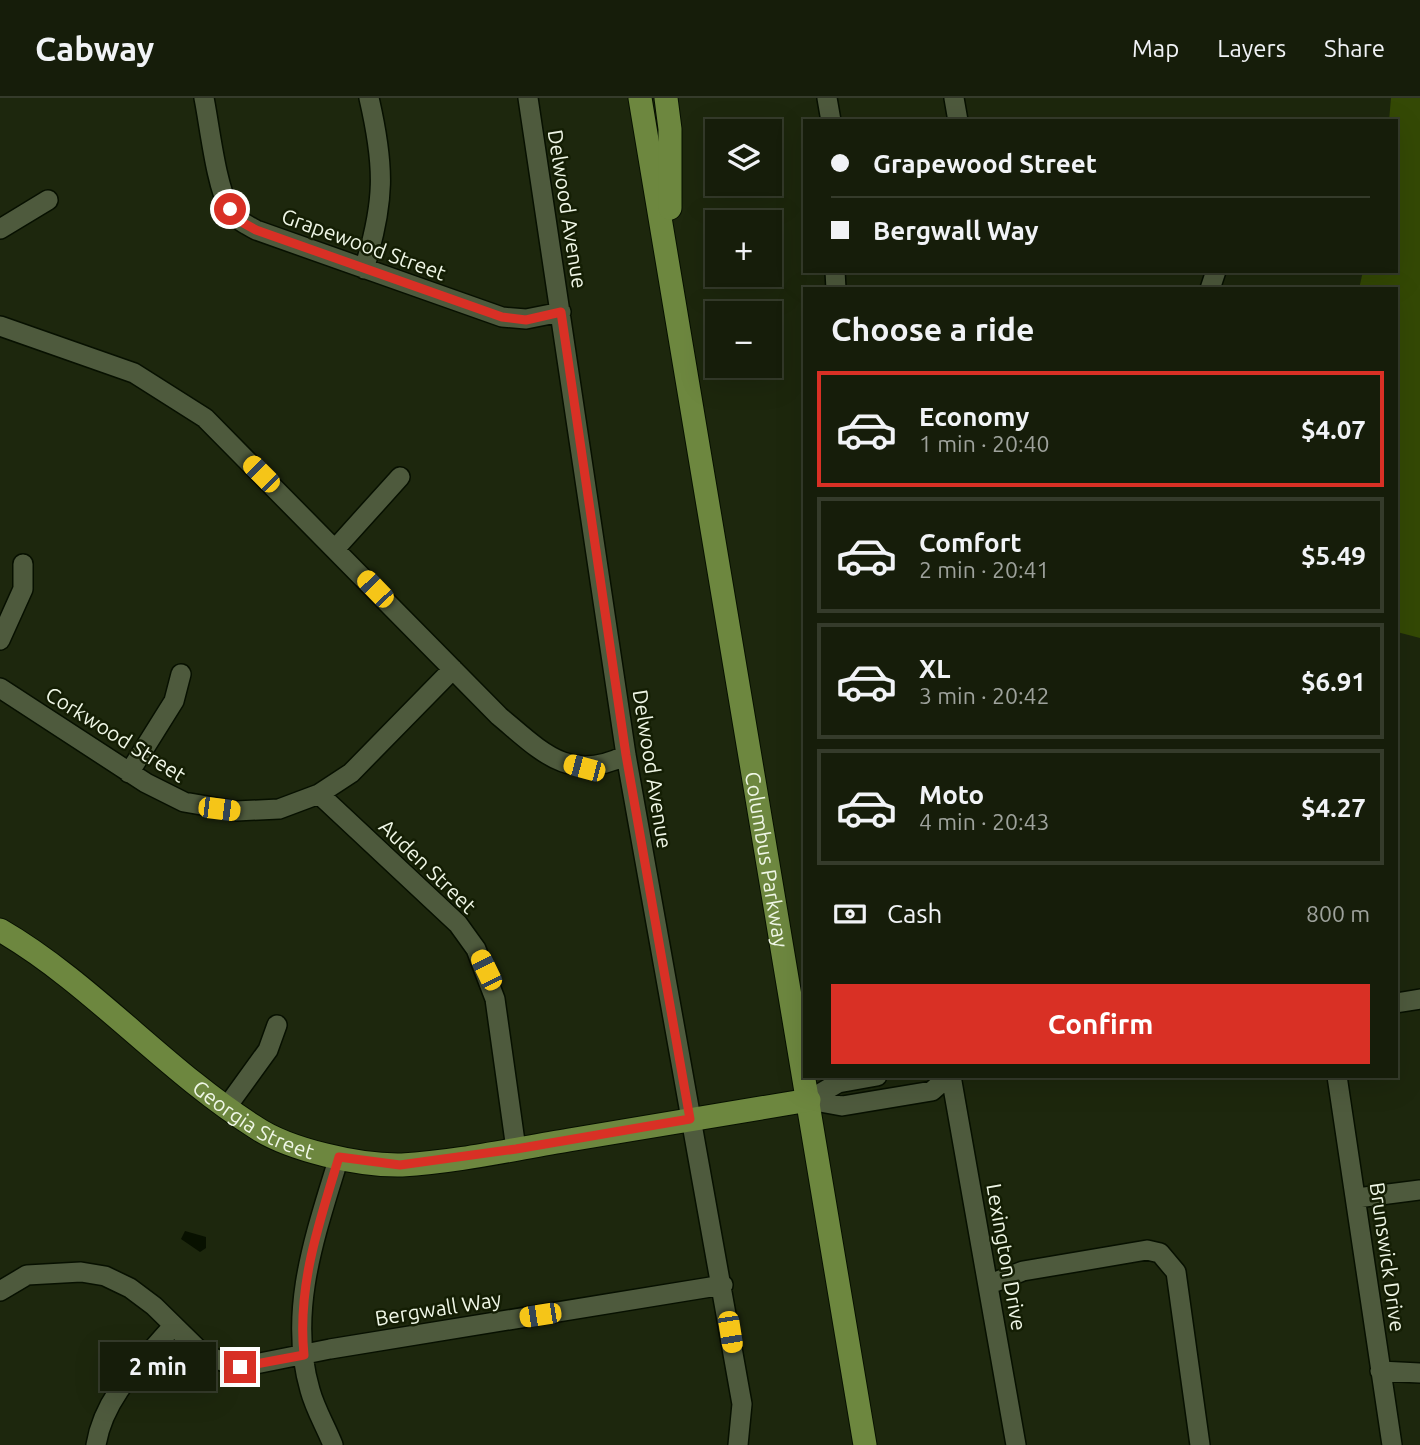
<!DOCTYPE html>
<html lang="en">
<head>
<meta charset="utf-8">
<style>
	body { margin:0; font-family:Ubuntu,sans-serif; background:#1f2613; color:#f1f3f6; height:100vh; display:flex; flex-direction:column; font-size:26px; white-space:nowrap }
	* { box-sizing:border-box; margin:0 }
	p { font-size:23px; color:#9ea29c }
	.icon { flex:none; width:38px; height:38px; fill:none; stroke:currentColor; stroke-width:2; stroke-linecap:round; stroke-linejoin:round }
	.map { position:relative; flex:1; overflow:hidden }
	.side { position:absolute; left:803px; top:189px; width:595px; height:791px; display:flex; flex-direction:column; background:#161d0a; border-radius:0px; box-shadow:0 7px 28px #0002,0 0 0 2px #353b2b }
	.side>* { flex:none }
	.hud { position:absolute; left:803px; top:21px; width:595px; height:154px; border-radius:0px; box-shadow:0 7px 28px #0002,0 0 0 2px #353b2b; display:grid; align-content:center; height:154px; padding:0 28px; background:#161d0a }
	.controls { position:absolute; left:705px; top:21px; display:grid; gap:14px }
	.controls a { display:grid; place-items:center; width:77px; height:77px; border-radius:0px; background:#161d0a; box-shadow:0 7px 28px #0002,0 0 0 2px #353b2b; font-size:35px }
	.end { position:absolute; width:32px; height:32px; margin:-16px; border:9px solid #d93025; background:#fff; box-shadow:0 0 0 4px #fff }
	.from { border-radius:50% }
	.bubble { position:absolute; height:49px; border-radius:0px; background:#161d0a; box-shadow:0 7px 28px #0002,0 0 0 2px #353b2b; font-size:23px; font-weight:600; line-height:49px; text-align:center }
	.car { position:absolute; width:21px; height:42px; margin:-21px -10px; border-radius:9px; box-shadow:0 0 5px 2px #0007; background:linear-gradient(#f5c518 24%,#345 0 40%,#f5c518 0 76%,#345 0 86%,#f5c518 0) }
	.hud b { display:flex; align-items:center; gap:24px; height:66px; font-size:26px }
	.hud b+b { border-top:2px solid #353b2b }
	.hud i { width:18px; height:18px; background:#f1f3f6 }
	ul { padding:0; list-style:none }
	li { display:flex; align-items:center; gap:21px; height:116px; margin:0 14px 10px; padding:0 14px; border:4px solid #353b2b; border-radius:0px }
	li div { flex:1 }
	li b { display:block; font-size:26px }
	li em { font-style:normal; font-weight:600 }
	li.on { border-color:#d93025 }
	li>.icon { width:63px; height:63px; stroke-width:1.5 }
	h2 { padding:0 28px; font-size:32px; line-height:84px }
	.pay { display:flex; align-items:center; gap:18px; height:77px; padding:0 28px; font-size:26px }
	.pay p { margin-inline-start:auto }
	.cta { display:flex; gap:14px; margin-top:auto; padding:14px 28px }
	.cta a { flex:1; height:80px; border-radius:0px; background:#d93025; color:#fff; font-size:28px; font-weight:600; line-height:80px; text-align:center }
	header { display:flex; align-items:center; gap:42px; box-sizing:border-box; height:98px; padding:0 35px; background:#161d0a; border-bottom:2px solid #353b2b }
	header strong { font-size:33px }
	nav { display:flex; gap:38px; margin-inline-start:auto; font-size:24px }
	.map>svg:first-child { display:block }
	.green { fill:#344905 }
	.water { fill:#081100 }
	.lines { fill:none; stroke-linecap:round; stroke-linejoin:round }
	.minor-casing { stroke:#071000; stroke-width:22 }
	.major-casing { stroke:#071000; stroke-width:25 }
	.minor { stroke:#4e5a3d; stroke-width:19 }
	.major { stroke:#6d873f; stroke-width:23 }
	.route { stroke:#d93025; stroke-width:9 }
	.labels { text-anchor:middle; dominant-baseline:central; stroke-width:5; stroke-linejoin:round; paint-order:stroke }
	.street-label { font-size:21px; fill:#eff6e6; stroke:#141e04 }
</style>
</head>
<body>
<header>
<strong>Cabway</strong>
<nav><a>Map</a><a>Layers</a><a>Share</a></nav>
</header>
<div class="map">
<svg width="1420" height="1347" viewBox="0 0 1420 1347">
	<rect width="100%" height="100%" fill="#1d270d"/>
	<path class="green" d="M1391 0H1420V540L1397 534 1396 191H1359L1363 173H1396V23H1389Z"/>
	<path class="water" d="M185 1133 206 1139V1150L200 1154 181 1141Z"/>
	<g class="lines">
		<defs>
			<path id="minor" d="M204 0C210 30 216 88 230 112 236 122 247 127 256 132L502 219 526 221 561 214
				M528 0 626 657 742 1306 738 1347
				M827 0 831 23
				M954 0 958 23
				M0 131 48 102
				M364 171C385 104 385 69 369 0
				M835 173 836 191
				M1210 191 1216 173
				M0 228 134 275 205 320 499 618C541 653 569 686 626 657
				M336 450 400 379
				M0 542 23 491V466
				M0 590 146 685 184 704 236 713 279 711 319 696 351 675 453 571
				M129 675 174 603 181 576
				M319 696 458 826 476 851 495 901 516 1051
				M1396 905 1420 901
				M951 978 1016 1347
				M1337 978 1392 1347
				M809 1002 842 1008 932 993 949 978
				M809 1002 838 985 877 978
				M226 1010 268 952 277 927
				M1357 1100 1420 1092
				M990 1186 1023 1173 1147 1152 1160 1155 1176 1174 1200 1347
				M0 1193 27 1177 81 1174 105 1178 130 1190 154 1208 204 1257 240 1269 330 1251 723 1187
				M1380 1273 1420 1275
				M96 1347C104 1298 142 1264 173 1228
				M333 1347C326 1329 315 1311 310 1292 287 1213 316 1135 339 1059"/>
			<g id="major">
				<path id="s1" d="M640 0 865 1347"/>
				<path d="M666 0 670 31V110"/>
				<path id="s2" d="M0 832C90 884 166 973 255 1029 289 1052 360 1068 402 1067 457 1064 514 1051 569 1042 649 1028 729 1015 809 1002"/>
			</g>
		</defs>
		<use href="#minor" class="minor-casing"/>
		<use href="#major" class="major-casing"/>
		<use href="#minor" class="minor"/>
		<use href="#major" class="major"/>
	</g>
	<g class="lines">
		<path class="route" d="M230 111 238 122 256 132 502 219 526 222 561 214 626 657 690 1021 516 1051 400 1067 339 1059C319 1125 297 1188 304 1257L240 1269"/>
	</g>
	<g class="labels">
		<g class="street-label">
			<text transform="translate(568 111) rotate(81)">Delwood Avenue</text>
			<text transform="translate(364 146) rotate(20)">Grapewood Street</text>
			<text transform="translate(116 636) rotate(32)">Corkwood Street</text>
			<text transform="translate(653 671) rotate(81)">Delwood Avenue</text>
			<text stroke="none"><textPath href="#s1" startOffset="772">Columbus Parkway</textPath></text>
			<text transform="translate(428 768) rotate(44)">Auden Street</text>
			<text stroke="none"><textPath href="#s2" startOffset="318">Georgia Street</textPath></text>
			<text transform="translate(1007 1159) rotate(80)">Lexington Drive</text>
			<text transform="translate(1388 1159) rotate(82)">Brunswick Drive</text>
			<text transform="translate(438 1210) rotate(-9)">Bergwall Way</text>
		</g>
	</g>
</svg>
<div class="controls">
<a><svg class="icon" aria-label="layers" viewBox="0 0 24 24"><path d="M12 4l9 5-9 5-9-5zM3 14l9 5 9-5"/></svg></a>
<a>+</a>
<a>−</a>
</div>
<i class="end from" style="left:230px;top:111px"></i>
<i class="end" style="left:240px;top:1269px"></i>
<div class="bubble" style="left:100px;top:1244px;width:116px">2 min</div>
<i class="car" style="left:261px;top:376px;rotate:315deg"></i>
<i class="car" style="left:375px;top:491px;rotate:316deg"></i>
<i class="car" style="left:584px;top:670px;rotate:285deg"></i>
<i class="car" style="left:219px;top:711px;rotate:97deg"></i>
<i class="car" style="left:486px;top:872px;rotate:334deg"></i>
<i class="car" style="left:540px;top:1217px;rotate:261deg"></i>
<i class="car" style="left:730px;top:1234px;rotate:171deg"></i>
<div class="hud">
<b><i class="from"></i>Grapewood Street</b>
<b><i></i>Bergwall Way</b>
</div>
<section class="side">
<h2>Choose a ride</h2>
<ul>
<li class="on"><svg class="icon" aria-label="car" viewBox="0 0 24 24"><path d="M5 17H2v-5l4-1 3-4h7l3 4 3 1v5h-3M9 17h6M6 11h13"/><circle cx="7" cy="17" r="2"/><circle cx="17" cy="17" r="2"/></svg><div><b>Economy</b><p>1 min · 20:40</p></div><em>$4.07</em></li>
<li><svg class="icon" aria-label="car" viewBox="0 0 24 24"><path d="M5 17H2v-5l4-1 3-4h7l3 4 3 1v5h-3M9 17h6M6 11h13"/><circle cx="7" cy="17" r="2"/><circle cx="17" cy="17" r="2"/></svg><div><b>Comfort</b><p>2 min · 20:41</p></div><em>$5.49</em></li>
<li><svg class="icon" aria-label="car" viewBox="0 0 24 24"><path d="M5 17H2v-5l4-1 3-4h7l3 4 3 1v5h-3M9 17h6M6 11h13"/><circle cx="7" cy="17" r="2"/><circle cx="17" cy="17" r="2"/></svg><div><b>XL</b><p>3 min · 20:42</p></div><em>$6.91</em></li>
<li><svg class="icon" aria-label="car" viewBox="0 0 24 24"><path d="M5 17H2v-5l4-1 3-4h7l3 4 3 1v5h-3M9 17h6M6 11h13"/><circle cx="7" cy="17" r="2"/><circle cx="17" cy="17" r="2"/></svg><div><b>Moto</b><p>4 min · 20:43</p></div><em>$4.27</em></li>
</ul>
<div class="pay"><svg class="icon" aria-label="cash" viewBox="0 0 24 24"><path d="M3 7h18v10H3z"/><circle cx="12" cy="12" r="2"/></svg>Cash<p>800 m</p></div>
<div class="cta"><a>Confirm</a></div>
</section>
</div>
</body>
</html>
